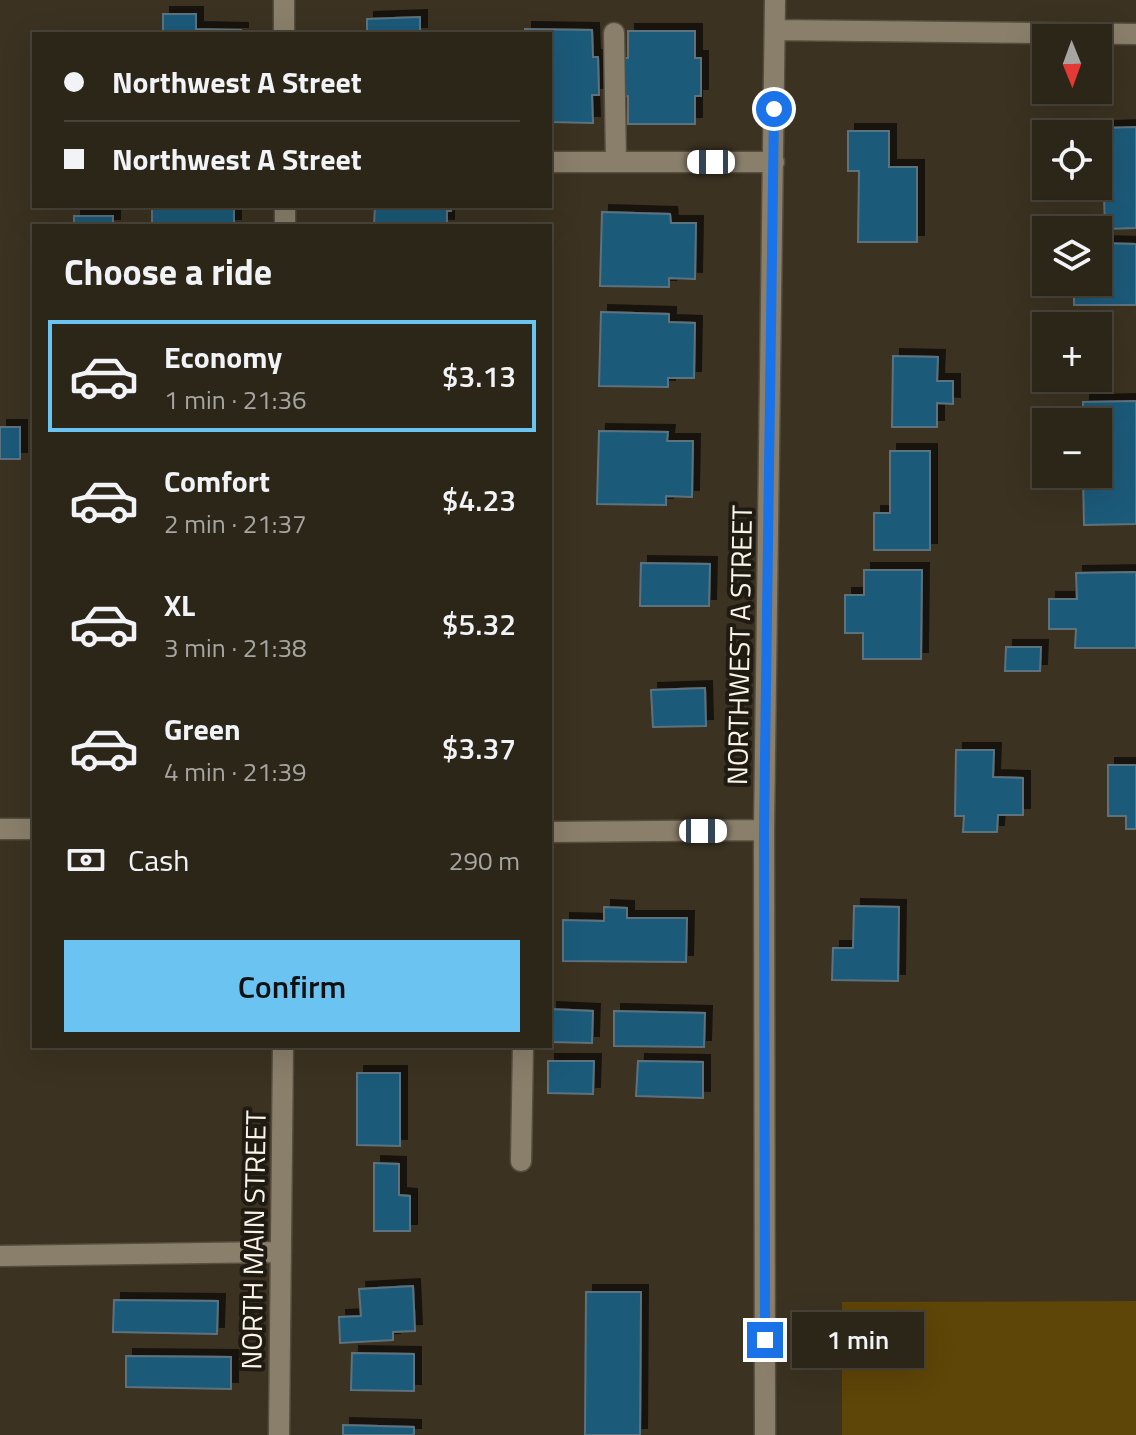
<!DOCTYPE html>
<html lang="en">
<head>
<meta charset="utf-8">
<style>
	body { margin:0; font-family:"Titillium Web",sans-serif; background:#342e22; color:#f1f3f6; height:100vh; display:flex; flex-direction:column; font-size:30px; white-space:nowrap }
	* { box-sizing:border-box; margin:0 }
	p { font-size:26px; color:#a6a5a2 }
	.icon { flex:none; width:44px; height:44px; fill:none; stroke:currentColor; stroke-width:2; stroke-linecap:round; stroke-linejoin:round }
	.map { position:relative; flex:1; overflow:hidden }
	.panel { position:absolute; left:32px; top:224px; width:520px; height:824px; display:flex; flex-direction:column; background:#2c2619; border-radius:0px; box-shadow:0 8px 32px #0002,0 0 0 2px #484338 }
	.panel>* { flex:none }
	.top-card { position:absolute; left:32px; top:32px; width:520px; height:176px; border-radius:0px; box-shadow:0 8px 32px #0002,0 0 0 2px #484338; display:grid; align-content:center; height:176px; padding:0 32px; background:#2c2619 }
	.needle { width:52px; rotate:179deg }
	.fabs { position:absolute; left:1032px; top:24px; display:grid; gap:16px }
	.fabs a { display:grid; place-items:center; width:80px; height:80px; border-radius:0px; background:#2c2619; box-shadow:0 8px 32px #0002,0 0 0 2px #484338; font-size:40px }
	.end { position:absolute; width:36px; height:36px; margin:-18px; border:10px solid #1a73e8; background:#fff; box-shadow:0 0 0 4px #fff }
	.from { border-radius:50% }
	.bubble { position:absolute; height:56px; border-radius:0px; background:#2c2619; box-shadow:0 8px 32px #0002,0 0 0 2px #484338; font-size:26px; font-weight:600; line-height:56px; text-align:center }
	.car { position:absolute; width:24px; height:48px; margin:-24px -12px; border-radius:10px; box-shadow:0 0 6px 2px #0007; background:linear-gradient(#fff 24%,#345 0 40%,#fff 0 76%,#345 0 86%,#fff 0) }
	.top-card b { display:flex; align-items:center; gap:28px; height:76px; font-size:30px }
	.top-card b+b { border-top:2px solid #484338 }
	.top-card i { width:20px; height:20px; background:#f1f3f6 }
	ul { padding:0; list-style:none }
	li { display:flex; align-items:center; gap:24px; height:112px; margin:0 16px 12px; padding:0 16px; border:4px solid transparent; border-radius:0px }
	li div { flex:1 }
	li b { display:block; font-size:30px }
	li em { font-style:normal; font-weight:600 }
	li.on { border-color:#6bc3f2 }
	li>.icon { width:72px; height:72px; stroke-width:1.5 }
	h2 { padding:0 32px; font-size:36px; line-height:96px }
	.pay { display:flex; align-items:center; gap:20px; height:88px; padding:0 32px; font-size:30px }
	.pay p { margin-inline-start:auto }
	.primary-button { display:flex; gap:16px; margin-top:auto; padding:16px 32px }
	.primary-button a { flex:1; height:92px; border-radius:0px; background:#6bc3f2; color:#111; font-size:32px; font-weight:600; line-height:92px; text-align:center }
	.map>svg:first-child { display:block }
	.green { fill:#5e4508 }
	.building { fill:#1a5a79; stroke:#5d727f; stroke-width:2; filter:url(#shadow) }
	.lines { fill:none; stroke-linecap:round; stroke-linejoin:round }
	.minor-casing { stroke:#564e3f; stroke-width:23 }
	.minor { stroke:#8a7f6b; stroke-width:20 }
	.route { stroke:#1a73e8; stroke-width:10 }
	.labels { text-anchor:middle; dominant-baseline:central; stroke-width:8; stroke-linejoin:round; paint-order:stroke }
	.street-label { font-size:28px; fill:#f9f3e8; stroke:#1f1b13 }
</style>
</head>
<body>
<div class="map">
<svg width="1136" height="1435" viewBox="0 0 1136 1435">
	<defs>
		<filter id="shadow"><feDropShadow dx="7" dy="-7" stdDeviation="0" flood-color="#0009"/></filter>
	</defs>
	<rect width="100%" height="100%" fill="#3b3221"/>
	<path class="green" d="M1136 1301V1435H842V1302Z"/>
	<path class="building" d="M163 14H196V29L241 30V34H163Z
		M420 17V34H367V19Z
		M525 29 592 30 593 57H598L599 95H592L593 123 550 122V34H525Z
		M628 31H695V58H701V96H695V124H628V96H623V58H628Z
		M1136 127V228L1105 229 1104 195H1087V186H1098V167H1106L1105 128Z
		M848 131H889V167H917V242H858L859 171H848Z
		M375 206H452L451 211H447V226L374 225Z
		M152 209H234V226H152Z
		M602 212 670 214 671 223H696L695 279 669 278V287L600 286Z
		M74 216H113V226H74Z
		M1035 243H1046V271L1035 270Z
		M1098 243 1136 244V305H1074V282H1098Z
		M601 312 669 314V322L695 323 694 378H668V387L599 386Z
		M893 356 938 357 937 381H953V404L937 403V427H892Z
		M1136 401V524L1084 525 1083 474H1098V422H1083V402Z
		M0 427H20V459H0Z
		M599 431 668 432 667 441H693L692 497 666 496V505L597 504Z
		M890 451H930V550H874V513H890Z
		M641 563 710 564 709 606H640Z
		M864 570H922L921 659H863V633H845V595H864Z
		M1136 572V648H1075L1076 629H1049V599H1077L1076 573Z
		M1006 647H1041L1040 671H1005Z
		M705 688 706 726 653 727 651 690Z
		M956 750H994L993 777 1023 778V815H998L997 832H963L964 816H955Z
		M1108 765H1136V829H1126V816H1108Z
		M854 906 899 907 898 981 832 980 833 948H853Z
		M604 907 627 908V918H687L686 962 563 961V920L604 921Z
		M550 1009 593 1011 592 1043 550 1042Z
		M614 1011 705 1013 704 1047 614 1046Z
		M548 1061H594L593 1094 548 1093Z
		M638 1061 703 1062V1098L636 1096Z
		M357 1073H400V1146L357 1145Z
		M374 1163 399 1164V1195L410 1196V1231H374Z
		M413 1286 415 1331 393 1332V1340L340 1343 339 1317 361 1316 359 1289Z
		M586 1292H641L640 1435H585Z
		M114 1300 218 1301 217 1334 113 1332Z
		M352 1353 414 1354V1391L351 1390Z
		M126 1356 231 1357V1389L126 1387Z
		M343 1425 414 1427V1435H343Z"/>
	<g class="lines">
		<defs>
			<path id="minor" d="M284 0V34
				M775 30 1136 34
				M614 33 616 162
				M550 162H774
				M285 206V226
				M0 829H34
				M550 832 764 830
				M521 1161 523 1046
				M0 1256 281 1252
				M279 1435 283 1046
				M765 1435 764 830 775 0"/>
		</defs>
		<use href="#minor" class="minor-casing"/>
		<use href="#minor" class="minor"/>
	</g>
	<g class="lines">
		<path class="route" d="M765 1340 764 830 774 109"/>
	</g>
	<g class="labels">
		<g class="street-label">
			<text transform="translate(739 645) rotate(-89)">NORTHWEST A STREET</text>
			<text transform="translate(253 1240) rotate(-89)">NORTH MAIN STREET</text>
		</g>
	</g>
</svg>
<div class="fabs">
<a><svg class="needle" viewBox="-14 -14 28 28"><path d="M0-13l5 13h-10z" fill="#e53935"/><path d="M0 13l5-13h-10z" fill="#a6a5a2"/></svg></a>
<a><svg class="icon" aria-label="locate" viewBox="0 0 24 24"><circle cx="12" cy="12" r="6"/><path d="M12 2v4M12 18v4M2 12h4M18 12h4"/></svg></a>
<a><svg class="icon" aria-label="layers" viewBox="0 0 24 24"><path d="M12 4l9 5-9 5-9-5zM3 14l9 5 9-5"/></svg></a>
<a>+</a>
<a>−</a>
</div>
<i class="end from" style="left:774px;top:109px"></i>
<i class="end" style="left:765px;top:1340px"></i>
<div class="bubble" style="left:792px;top:1312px;width:132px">1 min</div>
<i class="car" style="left:711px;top:162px;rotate:270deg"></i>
<i class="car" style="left:703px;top:831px;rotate:90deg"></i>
<div class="top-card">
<b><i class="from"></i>Northwest A Street</b>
<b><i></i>Northwest A Street</b>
</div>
<section class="panel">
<h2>Choose a ride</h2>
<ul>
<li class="on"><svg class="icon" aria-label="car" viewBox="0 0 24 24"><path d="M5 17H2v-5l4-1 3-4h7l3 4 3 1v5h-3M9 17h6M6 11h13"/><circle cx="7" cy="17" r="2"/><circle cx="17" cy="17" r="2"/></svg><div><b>Economy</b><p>1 min · 21:36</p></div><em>$3.13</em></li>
<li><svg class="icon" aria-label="car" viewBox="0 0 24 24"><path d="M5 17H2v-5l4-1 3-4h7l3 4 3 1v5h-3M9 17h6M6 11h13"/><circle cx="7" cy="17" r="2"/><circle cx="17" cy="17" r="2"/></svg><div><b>Comfort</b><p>2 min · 21:37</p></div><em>$4.23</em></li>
<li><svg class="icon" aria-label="car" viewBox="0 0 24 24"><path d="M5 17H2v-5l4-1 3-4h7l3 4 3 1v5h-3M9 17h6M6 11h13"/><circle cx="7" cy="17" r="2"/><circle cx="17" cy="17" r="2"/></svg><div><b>XL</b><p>3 min · 21:38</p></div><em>$5.32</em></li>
<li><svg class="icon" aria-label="car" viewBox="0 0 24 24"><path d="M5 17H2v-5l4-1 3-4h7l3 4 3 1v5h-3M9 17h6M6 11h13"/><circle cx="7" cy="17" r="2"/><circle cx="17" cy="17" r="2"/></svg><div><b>Green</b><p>4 min · 21:39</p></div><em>$3.37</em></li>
</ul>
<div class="pay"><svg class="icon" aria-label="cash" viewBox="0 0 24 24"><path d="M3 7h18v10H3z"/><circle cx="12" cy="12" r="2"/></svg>Cash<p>290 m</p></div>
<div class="primary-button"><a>Confirm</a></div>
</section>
</div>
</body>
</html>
